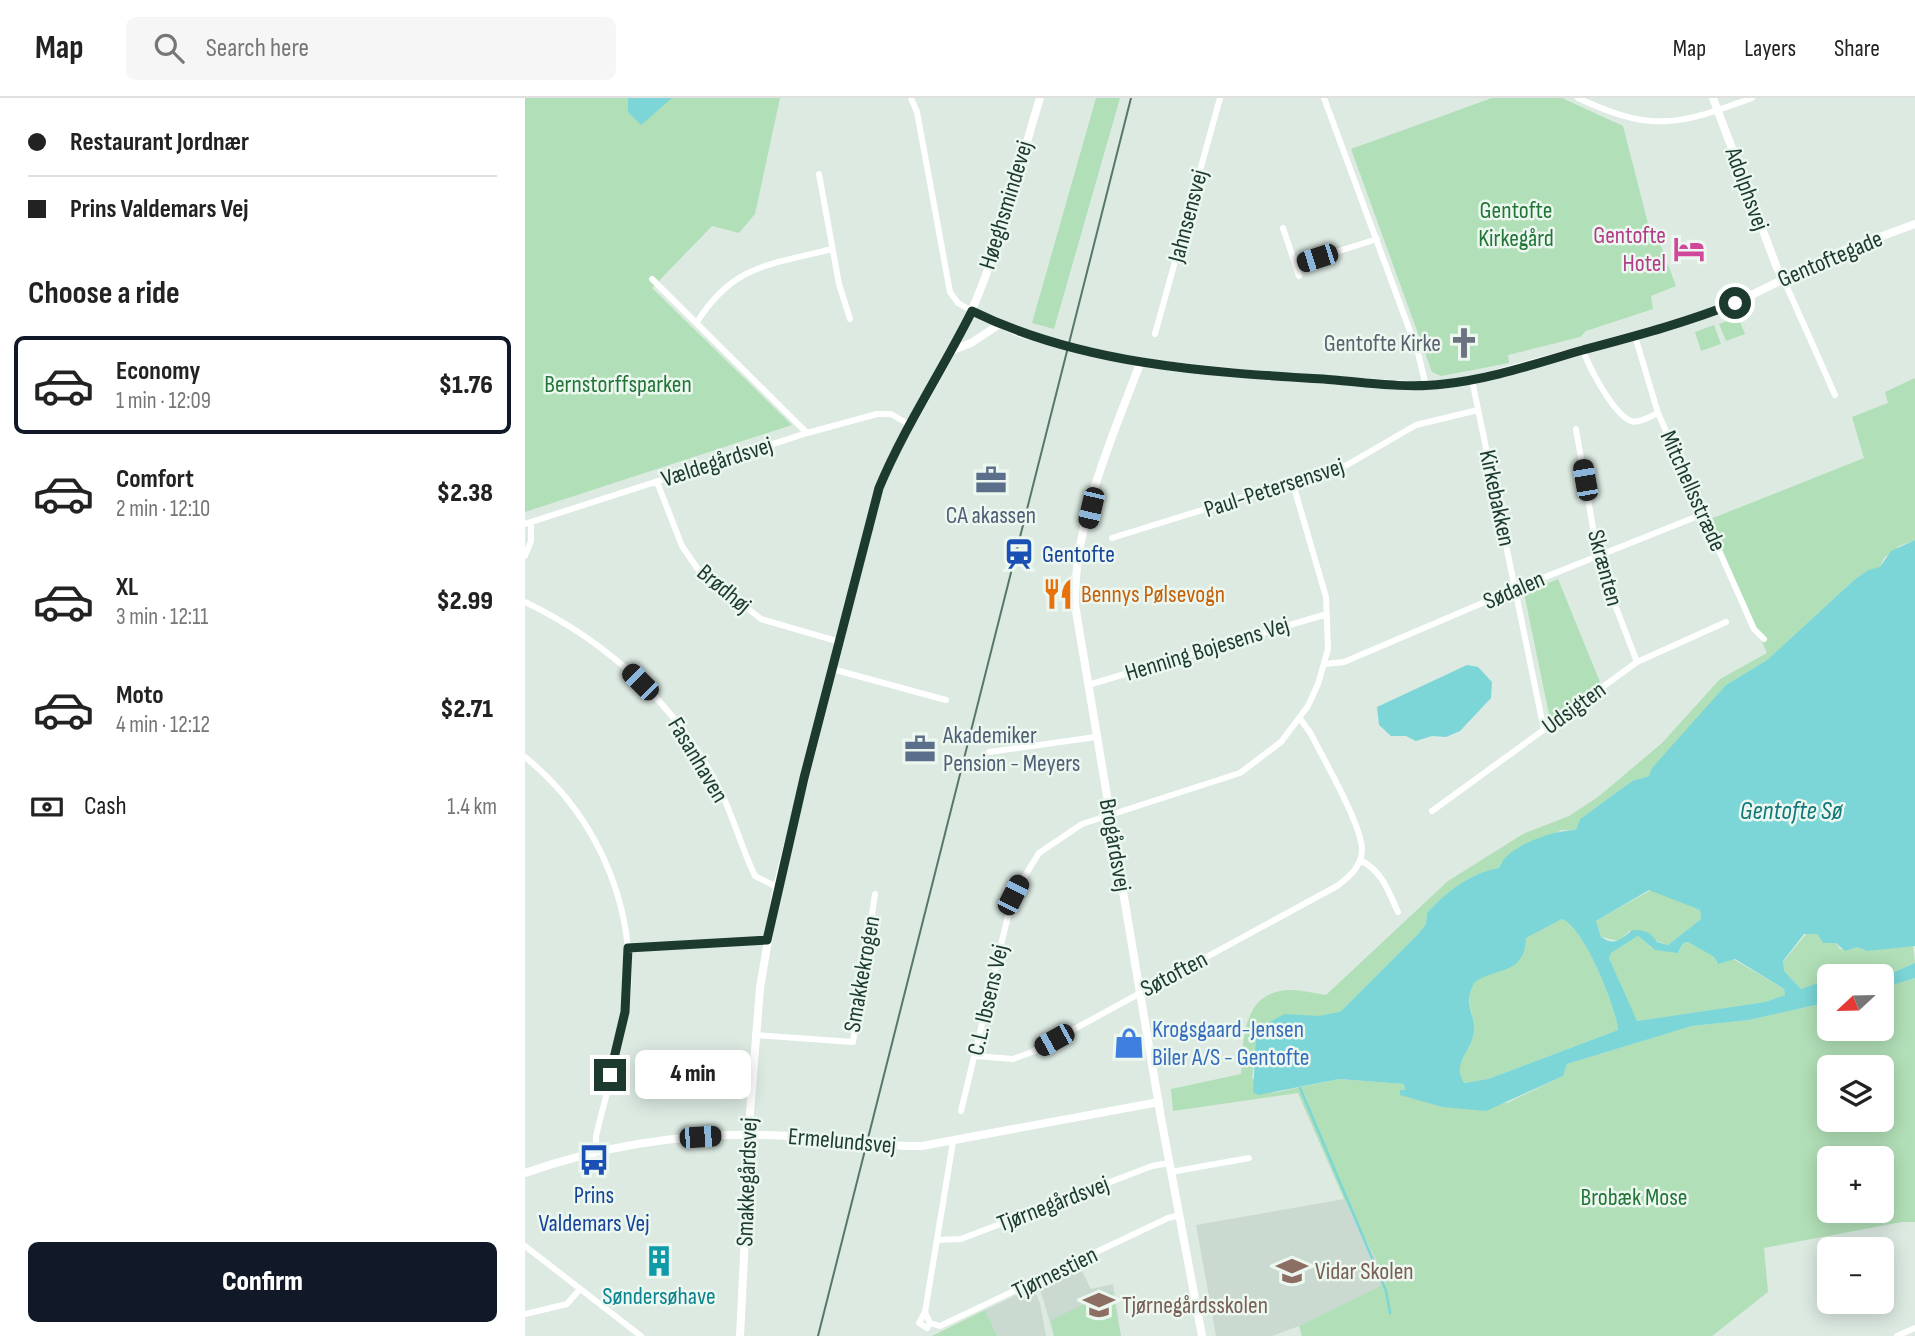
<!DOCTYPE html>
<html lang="en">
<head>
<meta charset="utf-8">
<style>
	body { margin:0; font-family:"Sofia Sans Condensed",sans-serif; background:#f6f6f6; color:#222; height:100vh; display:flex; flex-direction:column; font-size:26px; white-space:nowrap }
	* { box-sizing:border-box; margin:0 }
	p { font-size:23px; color:#767676 }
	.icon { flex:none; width:38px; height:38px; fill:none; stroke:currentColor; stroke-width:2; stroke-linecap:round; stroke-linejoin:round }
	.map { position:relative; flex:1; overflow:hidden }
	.details { display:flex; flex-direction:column; background:#fff; width:525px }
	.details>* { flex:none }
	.guide { display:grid; align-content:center; height:154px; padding:0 28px; background:#fff }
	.needle { width:46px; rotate:248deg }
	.tools { position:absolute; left:1292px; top:866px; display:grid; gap:14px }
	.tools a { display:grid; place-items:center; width:77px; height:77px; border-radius:10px; background:#fff; box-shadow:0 4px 18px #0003; font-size:35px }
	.end { position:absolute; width:32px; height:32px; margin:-16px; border:9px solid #1c3b2e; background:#fff; box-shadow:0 0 0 4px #fff }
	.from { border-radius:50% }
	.bubble { position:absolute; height:49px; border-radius:10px; background:#fff; box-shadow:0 4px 18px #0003; font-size:23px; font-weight:800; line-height:49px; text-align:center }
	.car { position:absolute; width:21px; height:42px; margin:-21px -10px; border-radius:9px; box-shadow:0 0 5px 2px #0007; background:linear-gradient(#222 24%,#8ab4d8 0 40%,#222 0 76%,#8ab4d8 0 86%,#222 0) }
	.guide b { display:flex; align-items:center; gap:24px; height:66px; font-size:26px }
	.guide b+b { border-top:2px solid #e0e0e0 }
	.guide i { width:18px; height:18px; background:#222 }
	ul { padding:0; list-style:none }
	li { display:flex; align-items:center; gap:21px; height:98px; margin:0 14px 10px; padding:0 14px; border:4px solid transparent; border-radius:10px }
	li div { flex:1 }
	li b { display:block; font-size:26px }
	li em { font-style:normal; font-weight:800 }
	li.current { border-color:#111827 }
	li>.icon { width:63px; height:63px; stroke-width:1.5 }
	h2 { padding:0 28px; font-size:32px; line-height:84px }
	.pay { display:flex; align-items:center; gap:18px; height:77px; padding:0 28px; font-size:26px }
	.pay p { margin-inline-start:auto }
	.cta { display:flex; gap:14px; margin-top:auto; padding:14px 28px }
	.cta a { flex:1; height:80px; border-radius:10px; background:#111827; color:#fff; font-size:28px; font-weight:800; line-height:80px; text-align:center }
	header { display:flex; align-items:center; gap:42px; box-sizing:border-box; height:98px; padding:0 35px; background:#fff; border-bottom:2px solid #e0e0e0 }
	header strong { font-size:33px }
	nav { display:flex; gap:38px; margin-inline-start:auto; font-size:24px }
	.search { width:490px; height:63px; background:#f6f6f6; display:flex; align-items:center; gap:18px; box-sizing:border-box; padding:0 24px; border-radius:10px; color:#767676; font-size:26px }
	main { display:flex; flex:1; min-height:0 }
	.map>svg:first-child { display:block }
	.built { fill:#cadad0 }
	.green { fill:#b1dfb7; fill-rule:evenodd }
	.water { fill:#7cd6d7; fill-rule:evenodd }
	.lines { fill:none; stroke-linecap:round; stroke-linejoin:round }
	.stream { stroke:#7cd6d7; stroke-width:2.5 }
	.minor { stroke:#fff; stroke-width:6 }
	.tertiary { stroke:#fff; stroke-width:8 }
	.tram { stroke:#567769; stroke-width:2 }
	.tertiary-bridge { stroke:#fff; stroke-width:8 }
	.route { stroke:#1c3b2e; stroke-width:9 }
	.labels { text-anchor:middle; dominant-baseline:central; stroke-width:5; stroke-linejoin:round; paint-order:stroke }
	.street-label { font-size:24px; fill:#1c3b2e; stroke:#ecf7f0 }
	.park-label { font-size:24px; fill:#227537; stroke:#ecf7f0 }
	.hotel-label { font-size:24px; fill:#b23c85; stroke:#ecf7f0; text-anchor:end }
	.worship-label { font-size:24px; fill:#5b616d; stroke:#ecf7f0; text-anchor:end }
	.service-label { font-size:24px; fill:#4e5e75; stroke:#ecf7f0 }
	.transit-label { font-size:24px; fill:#164399; stroke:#ecf7f0; text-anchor:start }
	.food-label { font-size:24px; fill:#c56008; stroke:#ecf7f0; text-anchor:start }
	.shop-label { font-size:24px; fill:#366cbe; stroke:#ecf7f0; text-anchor:start }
	.education-label { font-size:24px; fill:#785e54; stroke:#ecf7f0; text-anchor:start }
	.culture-label { font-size:24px; fill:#0d838f; stroke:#ecf7f0 }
	.water-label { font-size:26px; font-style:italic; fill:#11797c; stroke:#ecf7f0 }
</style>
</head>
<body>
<header>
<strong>Map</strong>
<div class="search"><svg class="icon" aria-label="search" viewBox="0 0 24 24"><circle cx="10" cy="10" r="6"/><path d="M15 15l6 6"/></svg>Search here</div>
<nav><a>Map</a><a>Layers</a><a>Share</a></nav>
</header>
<main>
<section class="details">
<div class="guide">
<b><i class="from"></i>Restaurant Jordnær</b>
<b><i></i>Prins Valdemars Vej</b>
</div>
<h2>Choose a ride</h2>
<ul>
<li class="current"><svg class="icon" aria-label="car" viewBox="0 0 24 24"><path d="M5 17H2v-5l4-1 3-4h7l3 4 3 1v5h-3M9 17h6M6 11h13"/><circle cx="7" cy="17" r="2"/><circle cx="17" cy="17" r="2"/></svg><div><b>Economy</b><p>1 min · 12:09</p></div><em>$1.76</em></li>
<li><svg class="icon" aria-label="car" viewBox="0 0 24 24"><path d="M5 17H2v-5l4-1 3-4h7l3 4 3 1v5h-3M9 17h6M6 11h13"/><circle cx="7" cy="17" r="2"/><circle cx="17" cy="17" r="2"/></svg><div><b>Comfort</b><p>2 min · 12:10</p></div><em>$2.38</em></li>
<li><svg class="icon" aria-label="car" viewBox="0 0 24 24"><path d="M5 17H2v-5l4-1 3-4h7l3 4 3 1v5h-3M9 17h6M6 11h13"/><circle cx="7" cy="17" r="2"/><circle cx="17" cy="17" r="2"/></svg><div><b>XL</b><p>3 min · 12:11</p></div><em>$2.99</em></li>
<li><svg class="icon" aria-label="car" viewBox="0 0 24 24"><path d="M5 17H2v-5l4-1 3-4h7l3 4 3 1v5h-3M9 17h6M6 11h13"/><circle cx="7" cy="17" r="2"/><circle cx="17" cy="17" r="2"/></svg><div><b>Moto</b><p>4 min · 12:12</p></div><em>$2.71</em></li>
</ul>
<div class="pay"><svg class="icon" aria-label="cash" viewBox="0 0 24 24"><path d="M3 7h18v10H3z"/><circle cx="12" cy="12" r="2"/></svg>Cash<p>1.4 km</p></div>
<div class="cta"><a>Confirm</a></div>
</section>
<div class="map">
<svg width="1390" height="1238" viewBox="0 0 1390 1238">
	<rect width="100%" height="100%" fill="#dceae2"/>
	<path class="built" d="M819 1101 850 1159 860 1187 774 1228 747 1238H691L671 1127Z
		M556 1171 566 1191 588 1186 596 1238H529L515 1191Z
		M508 1189 515 1205 521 1238H472L460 1212Z"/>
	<path class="green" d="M0 0H255L230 116 214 135 187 128 127 190 267 327 0 414Z
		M571 0H595L529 231 507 225Z
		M967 0H1037L1098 28 1127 141 1133 140 1151 188 1126 198 1128 211 1061 233 1055 239 983 257 984 265 916 278 907 274 826 51Z
		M1213 219 1220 236 1201 243 1194 226Z
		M1189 227 1196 246 1176 253 1170 234Z
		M1390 280V442L1374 448 1359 460 1354 471 1343 472 1329 482 1242 562 1201 587 1124 678 1107 683 1055 721 1051 732H1037L976 764 974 770C946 774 920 795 902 815L901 826 893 836 815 914C789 924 758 913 735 929L727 980 748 995 814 981 879 986 880 992H876L982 1005 1038 978 1042 966 1167 928 1224 922 1304 904V931H1356V891L1390 880V1124H1377L1239 1150 1243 1194 1187 1238H777L774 1228 860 1186 850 1159 819 1101 773 995 648 1013 646 991 716 976C718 946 717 899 756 893 770 890 787 895 801 897L923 783 998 736 1044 718 1073 699 1137 645 1195 581 1242 555 1183 422 1339 360 1327 319 1363 305 1360 294ZM1304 970H1356V1022H1304ZM1304 1060H1356V1113H1304Z
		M1033 481 1075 584 1025 621 999 495Z
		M1126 792 1175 812 1176 821 1143 847 1104 833 1094 843 1076 839 1071 823Z
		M1037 821C1059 829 1091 909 1093 932L963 981 938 985C927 967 944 955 948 939 954 916 937 912 949 884 974 866 995 881 1001 840Z
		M1282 835 1292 836 1298 845H1311L1315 851 1332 849 1342 853 1388 847 1390 865 1369 874 1342 873 1332 878H1304V887L1276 891 1259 873 1257 865Z
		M1113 838 1127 850 1154 854 1158 845 1163 844 1189 859 1192 865 1208 861 1259 891 1260 897 1240 904 1113 923 1109 920 1084 860 1086 855Z
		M587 1193 596 1238H529L526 1222Z
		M460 1212 472 1238H407Z"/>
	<path class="water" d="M103 0H147L116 27 103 14Z
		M1390 442V848L1342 853 1332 849 1320 853 1311 845H1298L1292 836H1279L1258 863 1259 873 1276 891 1293 885 1304 887V904L1224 922 1167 928 1042 966 1038 978 961 1013 918 1009 875 997V992H880L879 986 814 981 733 997 728 994 731 940 735 929 760 916 794 918 815 914 893 836 901 826 902 815C920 795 946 774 974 770 981 748 1029 732 1051 732L1055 721 1107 683 1124 678 1127 670 1201 587 1242 562 1329 482 1343 472 1355 469 1366 453ZM1124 792 1175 812 1176 821 1143 847 1132 844C1125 834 1121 832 1108 832 1096 840 1091 849 1076 839L1071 823ZM1037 821C1059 829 1091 909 1093 932L963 981 939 985C927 967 944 955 948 939 954 917 936 911 949 885 971 868 999 879 1001 840ZM1113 838 1130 852 1153 855 1158 845 1163 844 1189 859 1193 866 1210 861 1259 891 1260 897 1240 904 1112 923 1084 860 1086 855Z
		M942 567 953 569 967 584 966 600 935 633 921 639 907 638 891 643 881 638H866L854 627 852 609Z
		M1390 865V880L1356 891V878H1332L1338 873 1369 874Z"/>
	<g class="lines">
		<path class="stream" d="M775 990 861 1193 865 1215"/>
		<path class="minor" d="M386 0 392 14 425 194 433 205 447 213
			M799 0 893 255 901 288
			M1053 0C1128 35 1153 27 1227 0
			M294 76 314 186 325 221
			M758 130 774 178
			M770 167 852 141
			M1258 180 1310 297
			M127 181 282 335
			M172 224C209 166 245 167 307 151
			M630 236 695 0
			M1110 238 1133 315 1229 531 1239 541
			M1058 252C1064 269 1088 316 1106 323 1113 326 1126 318 1133 315
			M947 282 1019 632
			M1051 331 1074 465 1112 564
			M132 384 157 448 172 470 236 521 315 544
			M0 426 282 335 352 316H366L385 327
			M587 440 822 367 891 327 953 312
			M0 458 6 443V425
			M0 504C85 545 154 609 196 694 209 721 217 751 230 778L252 789
			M800 566 819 564 995 489 1178 416
			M307 571 421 602
			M563 587 802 516
			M464 654 571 639
			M0 659C75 720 115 816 101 912 94 954 81 996 71 1038V1054
			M907 713 1112 564 1201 524
			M835 762C857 773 863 792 873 814
			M103 850 242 842
			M230 937 328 944 350 796
			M450 958 488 961 507 954 812 788C824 779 836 769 837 753 838 729 798 660 786 636L776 622
			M436 1013 488 797 514 755 557 726 715 675 756 644 783 608 793 586 803 551 801 499 768 386
			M646 1074 724 1060
			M412 1142 436 1141 627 1068 644 1065
			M0 1148 116 1238
			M400 1214 405 1225 402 1230 394 1225 400 1214 428 1044
			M0 1216 42 1206 54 1192
			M405 1225 415 1228 643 1120 655 1117
			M1372 1238 1390 1230"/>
		<path class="tertiary" d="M1188 0 1252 170 1258 180
			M447 213 494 235 527 244
			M428 252 446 245 475 226
			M560 253 630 266 741 278 901 288 947 282 1168 221 1210 205 1314 154 1390 126
			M616 263C587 340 549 423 550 507L636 1020 677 1238
			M225 1015 235 890 252 789 354 390C380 328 419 275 446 214 476 146 493 71 515 0
			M0 1075C77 1048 160 1035 242 1037 294 1038 345 1049 397 1048L634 1004
			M215 1238 224 1059"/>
		<path class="tram" d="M293 1238 606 0"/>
		<path class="tertiary-bridge" d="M527 244 560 253
			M224 1059 225 1015"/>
	</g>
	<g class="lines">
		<path class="route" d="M85 977 100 914 103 850 242 842 279 680 354 390C380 328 417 273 447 213 555 266 679 274 798 281 837 284 880 291 919 286 967 281 1012 265 1058 252 1110 238 1160 225 1210 205"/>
	</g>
	<defs>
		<symbol id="hotel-bare" viewBox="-9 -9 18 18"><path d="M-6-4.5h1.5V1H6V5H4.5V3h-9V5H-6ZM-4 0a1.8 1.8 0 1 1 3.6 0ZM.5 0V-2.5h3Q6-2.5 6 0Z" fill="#d1479c" stroke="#ecf7f0" stroke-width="2.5" paint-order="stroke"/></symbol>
		<symbol id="church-bare" viewBox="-9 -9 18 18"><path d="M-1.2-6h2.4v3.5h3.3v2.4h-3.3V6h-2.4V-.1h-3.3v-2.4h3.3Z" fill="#6b7280" stroke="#ecf7f0" stroke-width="2.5" paint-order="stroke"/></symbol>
		<symbol id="office-bare" viewBox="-9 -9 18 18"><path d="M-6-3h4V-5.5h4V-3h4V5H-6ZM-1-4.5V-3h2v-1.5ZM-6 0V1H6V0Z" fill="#5c6f8a" stroke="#ecf7f0" stroke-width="2.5" paint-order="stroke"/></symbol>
		<symbol id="station-bare" viewBox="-9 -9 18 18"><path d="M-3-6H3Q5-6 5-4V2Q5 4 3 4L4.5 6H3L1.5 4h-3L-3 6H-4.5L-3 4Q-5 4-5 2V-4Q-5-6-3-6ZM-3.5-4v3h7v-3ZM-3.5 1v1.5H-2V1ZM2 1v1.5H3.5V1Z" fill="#1a4fb4" stroke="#ecf7f0" stroke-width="2.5" paint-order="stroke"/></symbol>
		<symbol id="restaurant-bare" viewBox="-9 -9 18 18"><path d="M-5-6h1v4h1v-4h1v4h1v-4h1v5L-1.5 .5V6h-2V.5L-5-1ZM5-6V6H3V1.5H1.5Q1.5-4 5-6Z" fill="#e8710a" stroke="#ecf7f0" stroke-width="2.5" paint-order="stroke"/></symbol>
		<symbol id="shop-bare" viewBox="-9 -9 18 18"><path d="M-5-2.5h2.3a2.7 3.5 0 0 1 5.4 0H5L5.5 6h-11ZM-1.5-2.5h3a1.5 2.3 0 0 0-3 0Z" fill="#3f7fe0" stroke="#ecf7f0" stroke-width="2.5" paint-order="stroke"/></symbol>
		<symbol id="bus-bare" viewBox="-9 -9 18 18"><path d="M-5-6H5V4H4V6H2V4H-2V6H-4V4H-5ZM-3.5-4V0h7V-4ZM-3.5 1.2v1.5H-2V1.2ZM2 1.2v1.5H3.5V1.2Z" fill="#1a4fb4" stroke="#ecf7f0" stroke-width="2.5" paint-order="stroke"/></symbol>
		<symbol id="building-bare" viewBox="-9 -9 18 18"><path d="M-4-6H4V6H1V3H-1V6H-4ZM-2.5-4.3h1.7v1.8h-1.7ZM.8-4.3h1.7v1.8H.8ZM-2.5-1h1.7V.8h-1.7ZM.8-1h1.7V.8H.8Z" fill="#0f9aa8" stroke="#ecf7f0" stroke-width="2.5" paint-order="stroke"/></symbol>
		<symbol id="school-bare" viewBox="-9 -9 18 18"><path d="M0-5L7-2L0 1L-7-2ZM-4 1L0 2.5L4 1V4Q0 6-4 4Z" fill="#8d6e63" stroke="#ecf7f0" stroke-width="2.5" paint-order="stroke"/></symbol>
	</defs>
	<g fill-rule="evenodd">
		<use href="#hotel-bare" x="1142" y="129" width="44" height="44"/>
		<use href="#church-bare" x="917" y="223" width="44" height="44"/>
		<use href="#office-bare" x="444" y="360" width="44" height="44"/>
		<use href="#station-bare" x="472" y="434" width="44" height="44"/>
		<use href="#restaurant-bare" x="511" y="474" width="44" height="44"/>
		<use href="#office-bare" x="373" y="629" width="44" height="44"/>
		<use href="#shop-bare" x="582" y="923" width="44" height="44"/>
		<use href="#bus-bare" x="47" y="1040" width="44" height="44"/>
		<use href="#building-bare" x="112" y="1141" width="44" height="44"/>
		<use href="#school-bare" x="745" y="1151" width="44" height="44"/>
		<use href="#school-bare" x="552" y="1185" width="44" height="44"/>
	</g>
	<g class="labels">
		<g class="street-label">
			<text transform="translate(1222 91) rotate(70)">Adolphsvej</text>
			<text transform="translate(481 107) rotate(-73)">Høeghsmindevej</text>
			<text transform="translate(663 118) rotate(-75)">Jahnsensvej</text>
			<text transform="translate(1305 161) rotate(-23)">Gentoftegade</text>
			<text transform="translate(192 364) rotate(-18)">Vældegårdsvej</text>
			<text transform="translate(749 390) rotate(-18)">Paul-Petersensvej</text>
			<text transform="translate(1168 393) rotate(66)">Mitchellsstræde</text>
			<text transform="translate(972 400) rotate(78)">Kirkebakken</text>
			<text transform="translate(1080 470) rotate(75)">Skrænten</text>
			<text transform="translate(199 491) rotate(40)">Brødhøj</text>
			<text transform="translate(989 492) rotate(-23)">Sødalen</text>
			<text transform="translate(682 551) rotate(-17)">Henning Bojesens Vej</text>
			<text transform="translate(1049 610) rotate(-36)">Udsigten</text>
			<text transform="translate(173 662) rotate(59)">Fasanhaven</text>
			<text transform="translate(590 747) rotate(80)">Brogårdsvej</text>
			<text transform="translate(337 876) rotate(-80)">Smakkekrogen</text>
			<text transform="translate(649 876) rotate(-28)">Søtoften</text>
			<text transform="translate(463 902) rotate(-77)">C.L. Ibsens Vej</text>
			<text transform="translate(317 1043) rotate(5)">Ermelundsvej</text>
			<text transform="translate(222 1084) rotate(-88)">Smakkegårdsvej</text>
			<text transform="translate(528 1106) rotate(-21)">Tjørnegårdsvej</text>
			<text transform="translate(530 1175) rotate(-26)">Tjørnestien</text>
		</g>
		<g class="park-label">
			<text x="991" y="112">Gentofte<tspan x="991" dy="28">Kirkegård</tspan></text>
			<text x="93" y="286">Bernstorffsparken</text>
			<text x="1109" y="1099">Brobæk Mose</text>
		</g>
		<g class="hotel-label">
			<text x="1141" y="137">Gentofte<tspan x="1141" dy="28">Hotel</tspan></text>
		</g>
		<g class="worship-label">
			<text x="916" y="245">Gentofte Kirke</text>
		</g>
		<g class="service-label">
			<text x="466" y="417">CA akassen</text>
			<text x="418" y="637" text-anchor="start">Akademiker<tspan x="418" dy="28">Pension - Meyers</tspan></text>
		</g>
		<g class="transit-label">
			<text x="517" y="456">Gentofte</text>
			<text x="69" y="1097" text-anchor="middle">Prins<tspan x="69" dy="28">Valdemars Vej</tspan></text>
		</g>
		<g class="food-label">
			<text x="556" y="496">Bennys Pølsevogn</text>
		</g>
		<g class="shop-label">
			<text x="627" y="931">Krogsgaard-Jensen<tspan x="627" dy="28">Biler A/S - Gentofte</tspan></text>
		</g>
		<g class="education-label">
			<text x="790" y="1173">Vidar Skolen</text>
			<text x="597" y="1207">Tjørnegårdsskolen</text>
		</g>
		<g class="culture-label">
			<text x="134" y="1198">Søndersøhave</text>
		</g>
		<g class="water-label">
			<text x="1266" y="713">Gentofte Sø</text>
		</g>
	</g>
</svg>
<div class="tools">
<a><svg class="needle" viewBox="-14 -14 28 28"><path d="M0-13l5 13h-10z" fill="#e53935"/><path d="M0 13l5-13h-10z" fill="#767676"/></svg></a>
<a><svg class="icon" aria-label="layers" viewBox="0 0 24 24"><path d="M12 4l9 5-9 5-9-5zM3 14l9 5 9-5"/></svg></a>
<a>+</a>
<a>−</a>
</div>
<i class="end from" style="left:1210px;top:205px"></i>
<i class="end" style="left:85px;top:977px"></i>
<div class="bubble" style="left:110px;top:952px;width:116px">4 min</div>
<i class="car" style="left:792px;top:160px;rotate:252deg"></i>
<i class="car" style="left:1060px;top:382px;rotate:350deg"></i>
<i class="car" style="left:566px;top:410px;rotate:193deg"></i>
<i class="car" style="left:115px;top:584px;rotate:315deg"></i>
<i class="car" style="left:488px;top:797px;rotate:27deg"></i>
<i class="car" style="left:529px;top:942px;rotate:241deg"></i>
<i class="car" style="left:175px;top:1039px;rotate:86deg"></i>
</div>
</main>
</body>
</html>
